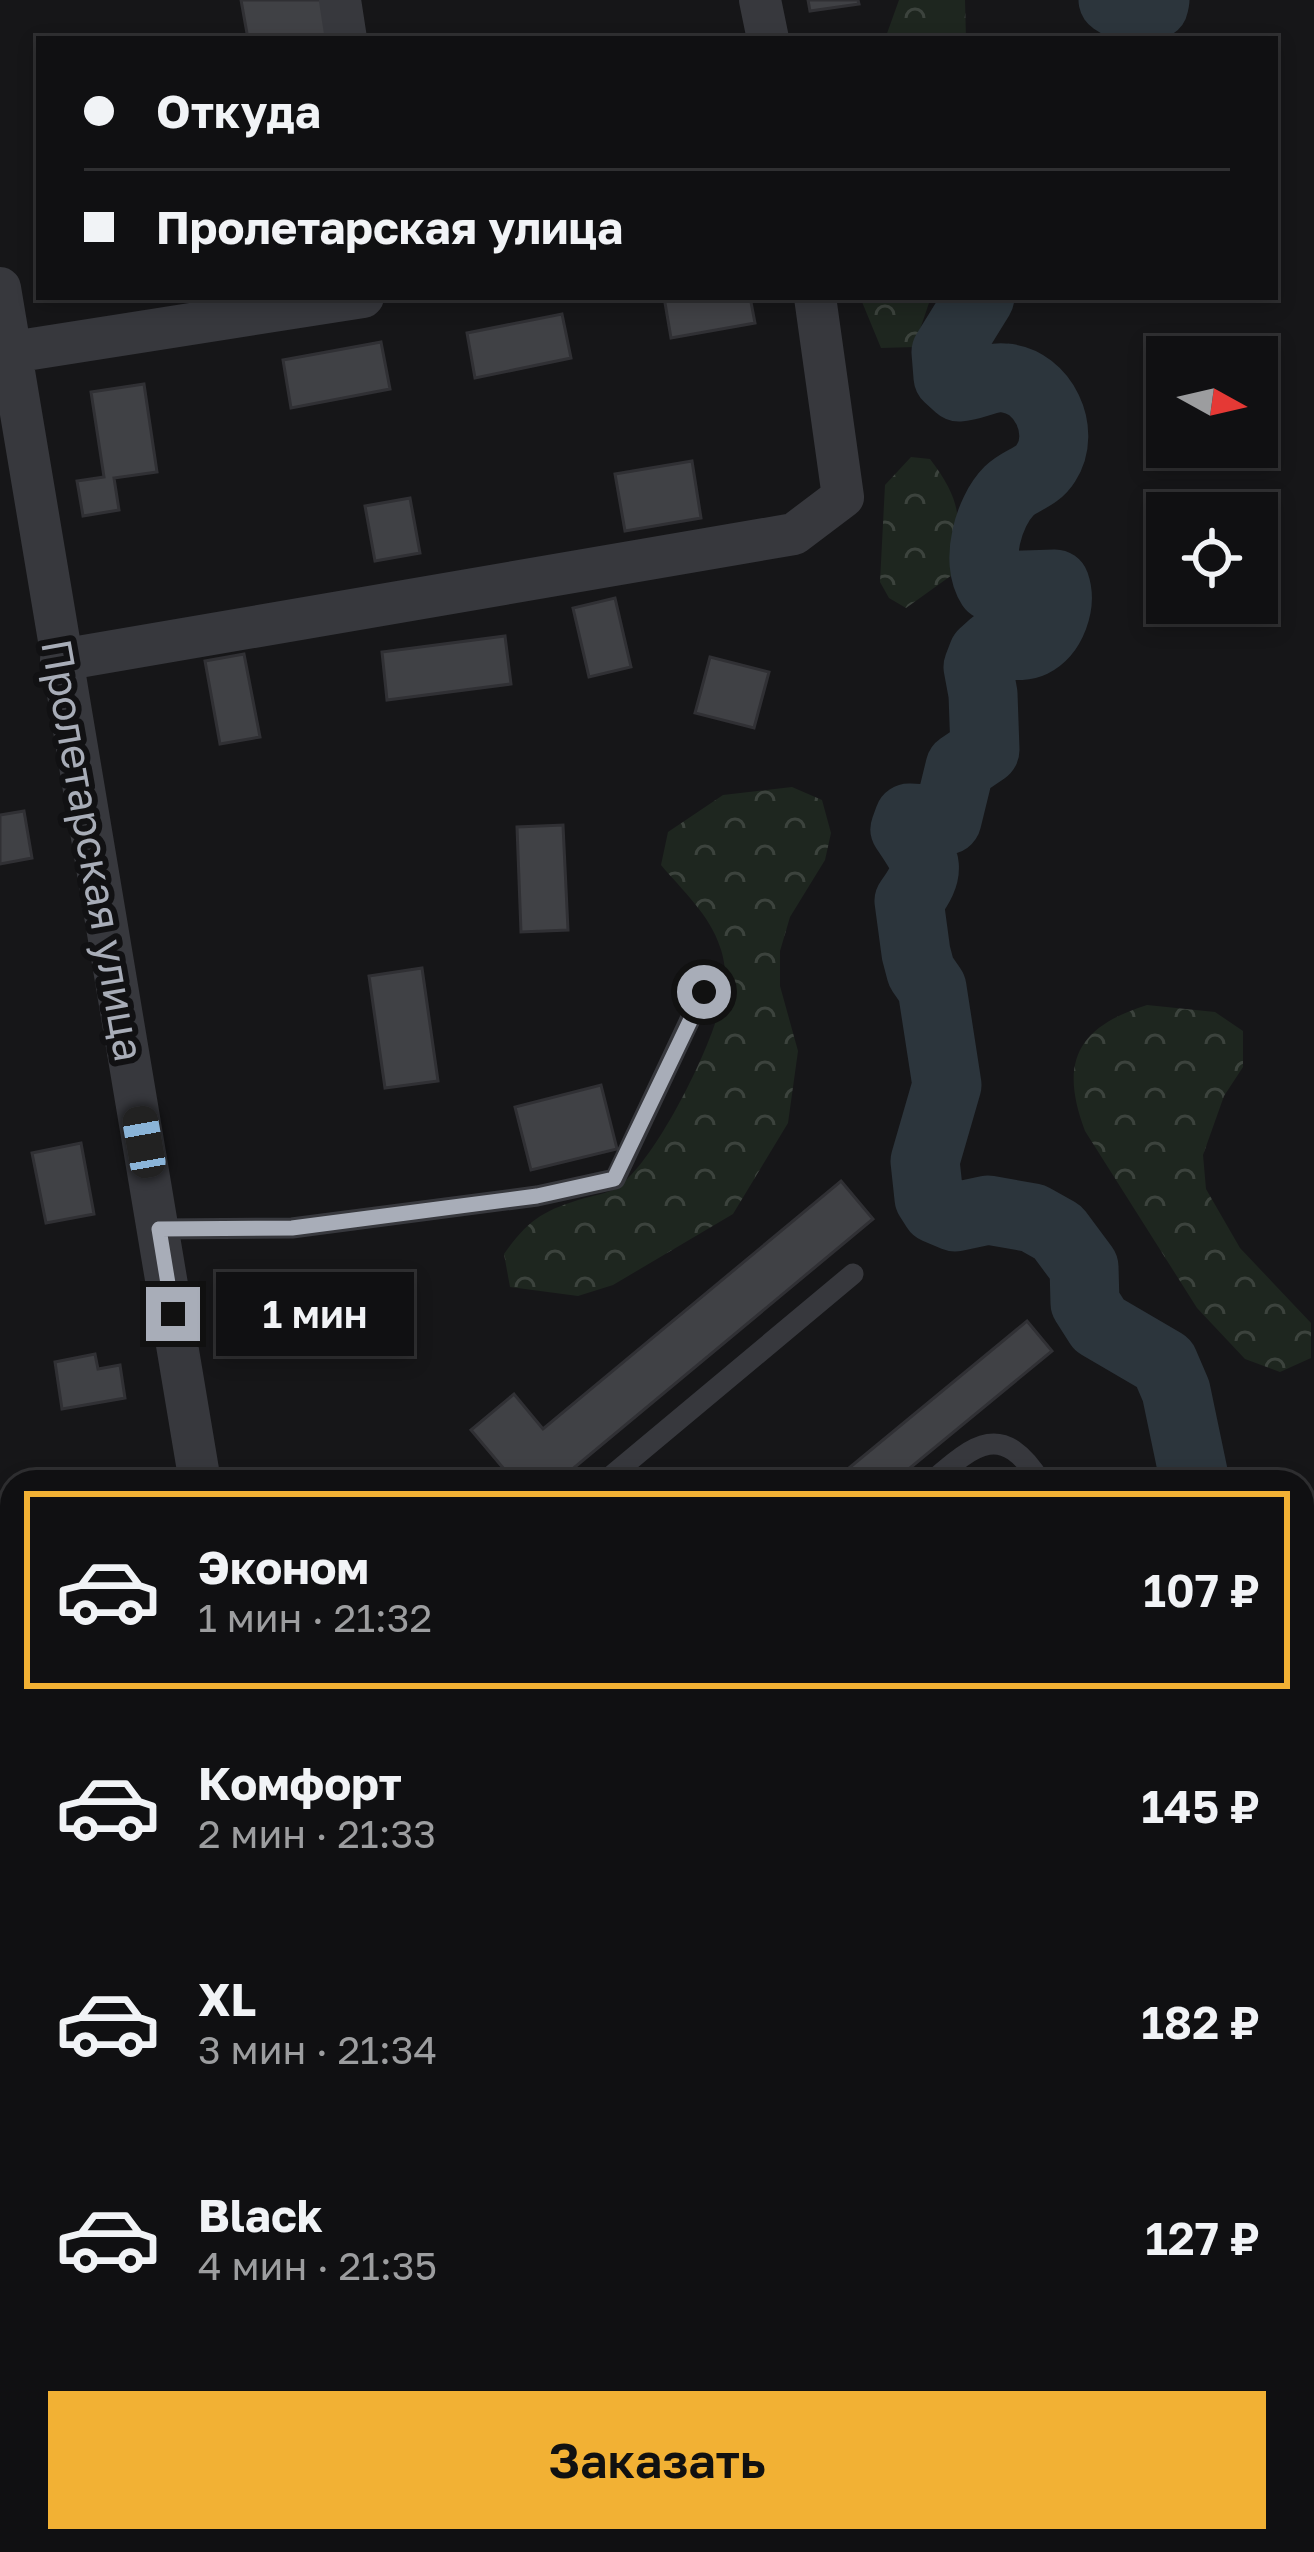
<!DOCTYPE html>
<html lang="ru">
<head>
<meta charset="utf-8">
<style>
	body { margin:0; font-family:"Golos Text",sans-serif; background:#1e1e20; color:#f1f3f6; height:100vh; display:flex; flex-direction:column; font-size:45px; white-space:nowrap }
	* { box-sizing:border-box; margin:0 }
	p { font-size:39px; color:#9c9d9f }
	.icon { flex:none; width:66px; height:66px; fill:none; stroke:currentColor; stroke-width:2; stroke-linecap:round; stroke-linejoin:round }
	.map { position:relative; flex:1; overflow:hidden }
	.drawer { position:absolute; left:0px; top:1470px; width:1314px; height:1083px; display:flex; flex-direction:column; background:#101012; border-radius:36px 36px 0 0; box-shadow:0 6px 18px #0003,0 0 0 3px #303032 }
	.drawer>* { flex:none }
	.top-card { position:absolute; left:36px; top:36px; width:1242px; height:264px; border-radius:0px; box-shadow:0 6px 18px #0003,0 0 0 3px #303032; display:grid; align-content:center; height:264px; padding:0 48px; background:#101012 }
	.needle { width:78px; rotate:98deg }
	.controls { position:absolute; left:1146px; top:336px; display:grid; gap:24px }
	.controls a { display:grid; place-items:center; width:132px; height:132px; border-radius:0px; background:#101012; box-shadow:0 6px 18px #0003,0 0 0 3px #303032; font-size:60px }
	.end { position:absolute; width:54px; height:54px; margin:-27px; border:15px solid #a8adb8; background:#111; box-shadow:0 0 0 6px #111 }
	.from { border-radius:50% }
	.bubble { position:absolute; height:84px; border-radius:0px; background:#101012; box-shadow:0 6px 18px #0003,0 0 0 3px #303032; font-size:39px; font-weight:600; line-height:84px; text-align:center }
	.car { position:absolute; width:36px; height:72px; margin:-36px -18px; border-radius:15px; box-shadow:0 0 9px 3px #0007; background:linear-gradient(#222 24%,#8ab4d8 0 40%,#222 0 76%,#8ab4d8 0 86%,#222 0) }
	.top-card b { display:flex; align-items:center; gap:42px; height:114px; font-size:45px }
	.top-card b+b { border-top:3px solid #303032 }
	.top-card i { width:30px; height:30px; background:#f1f3f6 }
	ul { padding:21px 0 0; list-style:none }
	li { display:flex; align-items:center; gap:36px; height:198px; margin:0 24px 18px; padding:0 24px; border:6px solid transparent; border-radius:0px }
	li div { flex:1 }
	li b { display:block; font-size:45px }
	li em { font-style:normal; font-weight:600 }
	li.selected { border-color:#f2b134 }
	li>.icon { width:108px; height:108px; stroke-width:1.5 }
	.button { display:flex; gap:24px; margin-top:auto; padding:24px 48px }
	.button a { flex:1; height:138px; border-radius:0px; background:#f2b134; color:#111; font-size:48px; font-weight:600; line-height:138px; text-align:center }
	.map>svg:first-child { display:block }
	.forest { fill:url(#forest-crowns) }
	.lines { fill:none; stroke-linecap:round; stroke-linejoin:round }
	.river { stroke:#2c353c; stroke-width:69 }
	.building { fill:#404145; stroke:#303034; stroke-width:3 }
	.lane { stroke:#37383d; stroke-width:21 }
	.street { stroke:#37383d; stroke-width:42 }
	.route { stroke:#a8adb8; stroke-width:15 }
	.labels { text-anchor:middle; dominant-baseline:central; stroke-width:12; stroke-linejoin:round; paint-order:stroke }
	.street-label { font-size:42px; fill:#a8adb8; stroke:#111113 }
</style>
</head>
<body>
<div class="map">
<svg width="1314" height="2552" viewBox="0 0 1314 2552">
	<defs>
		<pattern id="forest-crowns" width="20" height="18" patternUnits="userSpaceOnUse" patternTransform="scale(3)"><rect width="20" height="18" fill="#1e261f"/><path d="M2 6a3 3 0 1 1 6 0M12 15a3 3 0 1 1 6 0" fill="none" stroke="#3c433d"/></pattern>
	</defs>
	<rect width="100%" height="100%" fill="#161618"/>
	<path class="forest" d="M899 0H965L966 39H885Z
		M860 297H931L914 347 881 348Z
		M911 457 930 459C964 504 961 521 952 575L906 608 889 598 880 582 885 485Z
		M792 787 822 800 831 833 825 860 790 917 780 951V986L798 1051 788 1123 733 1214 613 1285 578 1296 510 1287 504 1254C529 1219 544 1210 585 1198 596 1195 610 1193 619 1186 658 1158 721 1031 725 984 726 973 724 957 720 947 710 915 682 890 661 865L668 832 723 795Z
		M1147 1005 1215 1012 1243 1031V1067L1224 1096 1203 1155 1206 1189 1240 1248 1311 1323V1358L1280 1372 1245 1359 1197 1308 1085 1131C1059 1062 1077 1027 1147 1005Z"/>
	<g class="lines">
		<path class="river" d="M1113 0C1128 10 1138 15 1154 5L1155 0
			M980 297 946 352 948 377 959 387C975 386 989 376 1005 378 1043 381 1067 431 1046 463 1037 478 1020 480 1009 491 988 512 975 562 991 586L1055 584C1062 604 1052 633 1032 643 1022 648 1005 644 993 645L983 654 978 667 983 694 985 750 960 767 947 820 909 818 905 829C927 862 933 868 909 901L916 953 921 972 932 988 947 1085 925 1161 929 1198 936 1209 955 1217 988 1210 1033 1218 1058 1232 1084 1267 1085 1303 1099 1325 1164 1363 1176 1391 1195 1482
			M1302 1707 1314 1727"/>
	</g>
	<path class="building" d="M241 0H322L329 39H248Z
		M808 0H858L859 4 810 11Z
		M664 297H750L755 323 671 338Z
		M562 314 571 358 475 378 467 333Z
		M381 342 390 389 291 408 283 360Z
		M144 384 157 472 114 478 119 510 83 516 77 481 104 477 91 392Z
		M692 461 701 518 625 531 615 474Z
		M410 498 420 553 375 561 365 506Z
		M615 598 631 667 589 677 573 608Z
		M505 636 511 684 387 700 382 652Z
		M244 654 260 737 220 744 205 661Z
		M710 657 769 672 754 728 695 713Z
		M24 811 32 858 0 864V815Z
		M563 825 568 930 521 932 517 827Z
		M422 968 438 1081 385 1088 369 976Z
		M601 1085 617 1149 531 1170 515 1107Z
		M81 1143 94 1214 46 1223 32 1153Z
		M841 1181 873 1219 557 1482H515L471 1430 514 1394 543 1429Z
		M1027 1321 1052 1351 893 1482H832Z
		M95 1354 98 1369 120 1365 125 1398 62 1409 55 1362Z
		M12 2203V2284L2 2286 0 2205Z
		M12 2370V2440L0 2442V2372Z
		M297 2541H323L325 2552H283L282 2544Z
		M445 2541H487L489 2552H447Z
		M592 2541H655L657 2552H594Z"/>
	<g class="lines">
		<path class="lane" d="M159 1229 292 1228 537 1196 615 1179 703 992
			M604 1482 853 1274
			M931 1482C975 1444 1002 1420 1041 1482"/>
		<path class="street" d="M340 0 346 39
			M760 0 768 39
			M0 288 200 1482
			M0 354 363 297
			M61 660 794 534 843 497 815 297
			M0 1771 12 1769
			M1302 2083 1314 2080
			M1302 2317 1314 2316
			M0 2337 12 2334
			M385 2541 387 2552
			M86 2552 147 2541"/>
	</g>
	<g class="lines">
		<path class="route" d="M173 1314 159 1229 292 1228 537 1196 614 1179 704 992"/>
	</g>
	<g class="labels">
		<g class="street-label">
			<text transform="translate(94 850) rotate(80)">Пролетарская улица</text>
		</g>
	</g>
</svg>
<div class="controls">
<a><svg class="needle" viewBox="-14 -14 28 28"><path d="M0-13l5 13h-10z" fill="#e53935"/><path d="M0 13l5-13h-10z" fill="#9c9d9f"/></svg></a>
<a><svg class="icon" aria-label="locate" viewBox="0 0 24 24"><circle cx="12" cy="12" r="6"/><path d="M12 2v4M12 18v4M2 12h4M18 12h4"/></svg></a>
</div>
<i class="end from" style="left:704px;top:992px"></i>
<i class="end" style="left:173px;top:1314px"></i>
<div class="bubble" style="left:216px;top:1272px;width:198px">1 мин</div>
<i class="car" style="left:144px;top:1142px;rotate:350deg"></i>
<div class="top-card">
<b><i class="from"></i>Откуда</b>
<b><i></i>Пролетарская улица</b>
</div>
<section class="drawer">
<ul>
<li class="selected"><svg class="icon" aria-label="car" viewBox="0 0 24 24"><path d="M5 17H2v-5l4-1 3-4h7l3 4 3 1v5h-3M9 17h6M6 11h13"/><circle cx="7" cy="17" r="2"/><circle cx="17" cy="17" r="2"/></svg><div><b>Эконом</b><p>1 мин · 21:32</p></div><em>107 ₽</em></li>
<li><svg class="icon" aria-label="car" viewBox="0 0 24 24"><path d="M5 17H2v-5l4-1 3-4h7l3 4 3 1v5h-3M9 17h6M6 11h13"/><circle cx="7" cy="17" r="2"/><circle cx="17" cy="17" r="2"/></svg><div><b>Комфорт</b><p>2 мин · 21:33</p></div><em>145 ₽</em></li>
<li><svg class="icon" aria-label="car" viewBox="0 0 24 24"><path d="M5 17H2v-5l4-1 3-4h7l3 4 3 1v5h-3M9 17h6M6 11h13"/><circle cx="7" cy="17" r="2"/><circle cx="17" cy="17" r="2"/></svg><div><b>XL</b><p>3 мин · 21:34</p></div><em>182 ₽</em></li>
<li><svg class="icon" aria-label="car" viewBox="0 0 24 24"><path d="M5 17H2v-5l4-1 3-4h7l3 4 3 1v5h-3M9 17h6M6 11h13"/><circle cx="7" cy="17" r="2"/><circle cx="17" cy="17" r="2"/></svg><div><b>Black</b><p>4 мин · 21:35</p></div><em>127 ₽</em></li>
</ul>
<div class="button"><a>Заказать</a></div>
</section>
</div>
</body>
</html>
